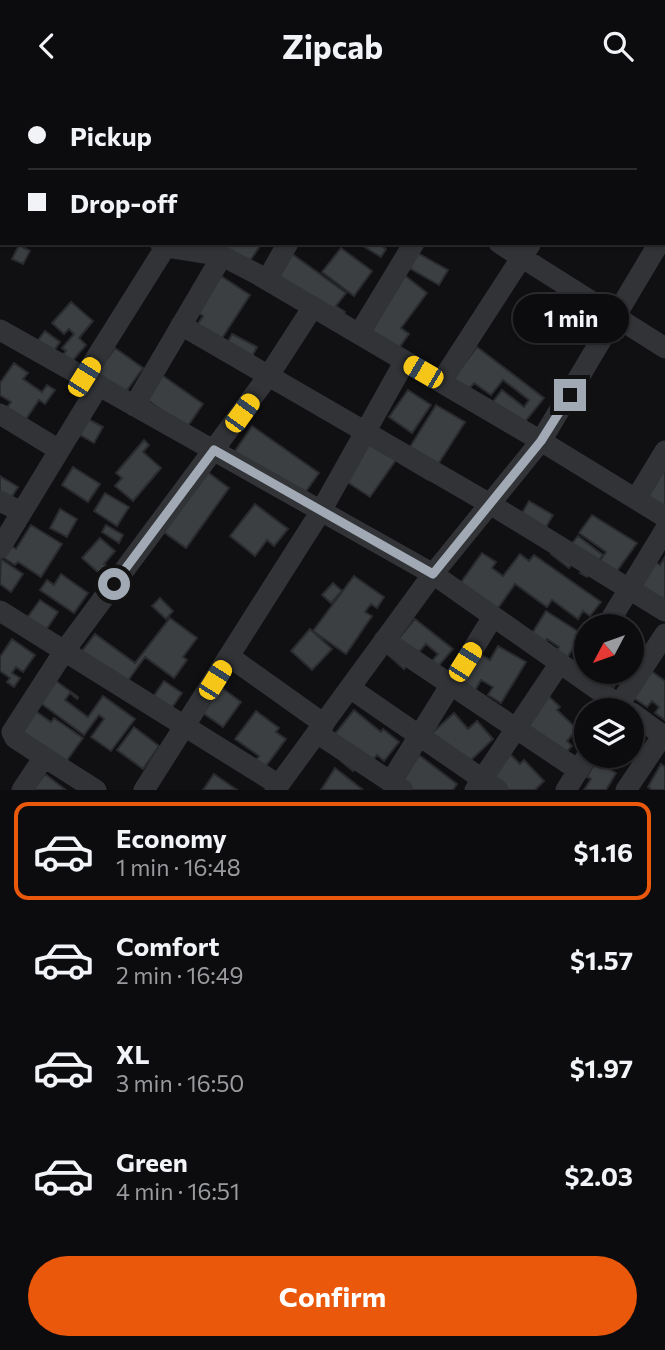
<!DOCTYPE html>
<html lang="en">
<head>
<meta charset="utf-8">
<style>
	body { margin:0; font-family:Commissioner,sans-serif; background:#151517; color:#f1f3f6; height:100vh; display:flex; flex-direction:column; font-size:26px; white-space:nowrap }
	* { box-sizing:border-box; margin:0 }
	p { font-size:23px; color:#9a9b9e }
	.icon { flex:none; width:38px; height:38px; fill:none; stroke:currentColor; stroke-width:2; stroke-linecap:round; stroke-linejoin:round }
	.map { position:relative; height:699px; overflow:hidden }
	.drawer { display:flex; flex-direction:column; background:#0c0c0e; flex:1 }
	.drawer>* { flex:none }
	.banner { position:absolute; left:0px; top:0px; width:665px; height:154px; box-shadow:0 2px 5px #0004,0 0 0 2px #2c2c2e; display:grid; align-content:center; height:154px; padding:0 28px; background:#0c0c0e }
	.needle { width:46px; rotate:229deg }
	.buttons { position:absolute; left:574px; top:523px; display:grid; gap:14px }
	.buttons a { display:grid; place-items:center; width:70px; height:70px; border-radius:50%; background:#0c0c0e; box-shadow:0 2px 5px #0004,0 0 0 2px #2c2c2e; font-size:35px }
	.end { position:absolute; width:32px; height:32px; margin:-16px; border:9px solid #a0a9b4; background:#111; box-shadow:0 0 0 4px #111 }
	.from { border-radius:50% }
	.bubble { position:absolute; height:49px; border-radius:24px; background:#0c0c0e; box-shadow:0 2px 5px #0004,0 0 0 2px #2c2c2e; font-size:23px; font-weight:700; line-height:49px; text-align:center }
	.car { position:absolute; width:21px; height:42px; margin:-21px -10px; border-radius:9px; box-shadow:0 0 5px 2px #0007; background:linear-gradient(#f5c518 24%,#345 0 40%,#f5c518 0 76%,#345 0 86%,#f5c518 0) }
	.banner b { display:flex; align-items:center; gap:24px; height:66px; font-size:26px }
	.banner b+b { border-top:2px solid #2c2c2e }
	.banner i { width:18px; height:18px; background:#f1f3f6 }
	ul { padding:12px 0 0; list-style:none }
	li { display:flex; align-items:center; gap:21px; height:98px; margin:0 14px 10px; padding:0 14px; border:4px solid transparent; border-radius:14px }
	li div { flex:1 }
	li b { display:block; font-size:26px }
	li em { font-style:normal; font-weight:700 }
	li.selected { border-color:#ea580c }
	li>.icon { width:63px; height:63px; stroke-width:1.5 }
	.action { display:flex; gap:14px; margin-top:auto; padding:14px 28px }
	.action a { flex:1; height:80px; border-radius:42px; background:#ea580c; color:#fff; font-size:28px; font-weight:700; line-height:80px; text-align:center }
	header { display:flex; justify-content:space-between; align-items:center; height:91px; padding:0 28px; background:#0c0c0e; font-size:32px; font-weight:700 }
	.map>svg:first-child { display:block }
	.building { fill:#3c3f42; stroke:#2a2b2e; stroke-width:2 }
	.lines { fill:none; stroke-linecap:round; stroke-linejoin:round }
	.minor { stroke:#313337; stroke-width:21 }
	.route { stroke:#a0a9b4; stroke-width:9 }
</style>
</head>
<body>
<header><svg class="icon" aria-label="back" viewBox="0 0 24 24"><path d="M15 5l-7 7 7 7"/></svg>Zipcab<svg class="icon" aria-label="search" viewBox="0 0 24 24"><circle cx="10" cy="10" r="6"/><path d="M15 15l6 6"/></svg></header>
<div class="map">
<svg width="665" height="699" viewBox="0 0 665 699">
	<rect width="100%" height="100%" fill="#101012"/>
	<path class="building" d="M207 152H262L245 177Z
		M365 152H377L386 158 381 166 363 155Z
		M19 154 30 160 23 173 12 168Z
		M341 157 372 180 354 205 322 181Z
		M412 159 448 179 439 194 404 174Z
		M288 160 346 202 336 215 345 221 337 232 267 188Z
		M215 181 250 204 215 258 191 243 203 225 191 218Z
		M403 183 427 202 401 237 409 243 394 264 365 243Z
		M71 211 93 230 79 247 86 254 68 275 60 267 66 260 62 257 74 243 69 238 64 243 52 232Z
		M45 240 60 251 51 264 36 252Z
		M232 243 257 256 246 277 221 263Z
		M477 256 544 307 516 342 486 320 502 299 524 316 529 309 503 289 491 304 474 292 470 297 452 289Z
		M115 257 143 277 125 302 97 282Z
		M14 272 28 282 23 288 42 301 47 294 55 299 45 313 39 309 22 334 5 319 11 311 0 304V292Z
		M156 280 203 313 183 342 178 331 150 311 145 319Z
		M408 299 431 314 412 342 389 326Z
		M436 314 465 331 428 389 400 372Z
		M88 328 103 336 94 352 80 344Z
		M252 335 319 382 299 410 233 363Z
		M144 349 149 354 143 361 161 377 133 410 115 395 122 387 116 382Z
		M368 350 396 369 370 406 341 387Z
		M665 371V427L633 412Z
		M73 376 100 393 88 411 62 394Z
		M202 377 229 397 186 457 158 437Z
		M0 385 18 396 6 415 0 411Z
		M105 402 129 416 117 435 94 420Z
		M529 410 553 424 538 450 514 436Z
		M255 413 288 438 274 455 267 449 255 465 230 445Z
		M60 418 77 428 67 446 50 437Z
		M592 424 637 452 607 494 591 483 606 461 579 442Z
		M31 434 62 453 41 486 18 471 15 474 4 467 11 455 16 458Z
		M106 434 123 444 119 452 102 441Z
		M578 445 603 464 587 486 580 482 583 478 573 471 569 477 551 463 561 449 570 455Z
		M100 447 115 460 104 473 107 475 100 483 82 467Z
		M482 462 496 471 492 477 503 485 520 463 529 470 534 464 601 511 590 525 583 520 578 528 552 509 547 516 515 493 496 520 459 494Z
		M665 466V508L630 495 648 467 660 474Z
		M1 468 23 483 11 501 0 493Z
		M61 483 88 502 74 522 40 499 47 489 54 494Z
		M354 485 384 506 377 517 371 513 365 521 372 525 346 563 313 540Z
		M333 492 342 500 331 512 322 504Z
		M160 507 173 520 166 528 152 515Z
		M40 509 58 521 46 539 27 527Z
		M546 520 582 543 567 567 556 560 559 556 547 548 544 553 531 544Z
		M170 527 197 547 183 566 187 569 174 587 145 566 127 591 79 564 95 543 135 572Z
		M415 528 453 558 434 580 432 570 438 563 426 553 404 578 386 562Z
		M310 538 332 558 312 579 291 560Z
		M12 548 35 564 23 581 16 576 12 582 20 587 14 596 7 591 10 587 0 580V566Z
		M498 555 526 571 501 612 488 604 493 596 481 589 473 603 452 595 473 559 490 569Z
		M650 579 665 590V629L655 622 659 616 652 610 647 616 631 605Z
		M598 581H622L614 596 595 586Z
		M52 587 78 606 77 608 70 602 65 609 88 626 103 605 135 628 111 660 91 646 104 628 99 624 84 644 31 605Z
		M164 590 182 602 167 624 149 612Z
		M215 592 241 611 223 636 197 618Z
		M539 596 560 616 557 619 577 638 567 650 572 655 558 670 517 621Z
		M30 616 51 631 54 627 83 647 65 672 10 643Z
		M354 619 381 641 383 638 399 651 384 670 377 664 365 679 358 673 353 680 341 670 331 648Z
		M256 620 279 637 276 641 286 648 263 679 254 672 259 665 235 648Z
		M454 622 468 638 477 630 493 648 464 676 430 644Z
		M134 636 159 655 143 678 117 659Z
		M507 660 520 673 524 669 544 690 535 699H496L482 685Z
		M419 664 457 693 453 699H397Z
		M596 670 616 682 606 699H584L591 688 587 686Z
		M661 673 665 676V699H652L648 696Z
		M335 677 362 698 360 699H321Z
		M45 683 66 699H33Z
		M214 683 237 699H203Z"/>
	<g class="lines">
		<path class="minor" d="M61 0 64 2
			M469 0 472 2
			M620 0 623 2
			M256 2 257 0
			M378 2 379 0
			M503 2 504 0
			M663 27 665 29
			M0 55 2 56
			M663 121 665 123
			M160 152 166 156 222 165 257 183 541 350 665 426
			M499 152 665 257
			M267 189 288 152
			M181 234 490 413 665 520
			M0 239 433 483 628 620
			M359 243 414 152
			M84 286 168 152
			M441 291 531 152
			M134 315 222 165
			M0 323 59 359
			M636 408 665 360
			M0 410 21 421
			M0 457 99 294
			M0 520 279 694
			M606 536 665 439
			M384 549 578 679
			M230 566 324 633
			M350 597 498 699
			M615 620 665 543
			M632 622 665 646
			M317 642 403 699
			M44 666 15 647 12 641 65 559 269 284 313 216
			M391 690 493 526
			M22 699 44 666 96 699
			M144 699 321 420 405 270
			M275 699 433 483 541 350 659 152
			M475 699 560 572
			M566 699 587 665
			M626 699 663 644"/>
	</g>
	<g class="lines">
		<path class="route" d="M114 493 214 359 433 483 541 350 570 304"/>
	</g>
</svg>
<div class="buttons">
<a><svg class="needle" viewBox="-14 -14 28 28"><path d="M0-13l5 13h-10z" fill="#e53935"/><path d="M0 13l5-13h-10z" fill="#9a9b9e"/></svg></a>
<a><svg class="icon" aria-label="layers" viewBox="0 0 24 24"><path d="M12 4l9 5-9 5-9-5zM3 14l9 5 9-5"/></svg></a>
</div>
<i class="end from" style="left:114px;top:493px"></i>
<i class="end" style="left:570px;top:304px"></i>
<div class="bubble" style="left:513px;top:203px;width:116px">1 min</div>
<i class="car" style="left:423px;top:281px;rotate:300deg"></i>
<i class="car" style="left:84px;top:286px;rotate:32deg"></i>
<i class="car" style="left:242px;top:322px;rotate:36deg"></i>
<i class="car" style="left:465px;top:571px;rotate:32deg"></i>
<i class="car" style="left:215px;top:589px;rotate:32deg"></i>
<div class="banner">
<b><i class="from"></i>Pickup</b>
<b><i></i>Drop-off</b>
</div>
</div>
<section class="drawer">
<ul>
<li class="selected"><svg class="icon" aria-label="car" viewBox="0 0 24 24"><path d="M5 17H2v-5l4-1 3-4h7l3 4 3 1v5h-3M9 17h6M6 11h13"/><circle cx="7" cy="17" r="2"/><circle cx="17" cy="17" r="2"/></svg><div><b>Economy</b><p>1 min · 16:48</p></div><em>$1.16</em></li>
<li><svg class="icon" aria-label="car" viewBox="0 0 24 24"><path d="M5 17H2v-5l4-1 3-4h7l3 4 3 1v5h-3M9 17h6M6 11h13"/><circle cx="7" cy="17" r="2"/><circle cx="17" cy="17" r="2"/></svg><div><b>Comfort</b><p>2 min · 16:49</p></div><em>$1.57</em></li>
<li><svg class="icon" aria-label="car" viewBox="0 0 24 24"><path d="M5 17H2v-5l4-1 3-4h7l3 4 3 1v5h-3M9 17h6M6 11h13"/><circle cx="7" cy="17" r="2"/><circle cx="17" cy="17" r="2"/></svg><div><b>XL</b><p>3 min · 16:50</p></div><em>$1.97</em></li>
<li><svg class="icon" aria-label="car" viewBox="0 0 24 24"><path d="M5 17H2v-5l4-1 3-4h7l3 4 3 1v5h-3M9 17h6M6 11h13"/><circle cx="7" cy="17" r="2"/><circle cx="17" cy="17" r="2"/></svg><div><b>Green</b><p>4 min · 16:51</p></div><em>$2.03</em></li>
</ul>
<div class="action"><a>Confirm</a></div>
</section>
</body>
</html>
